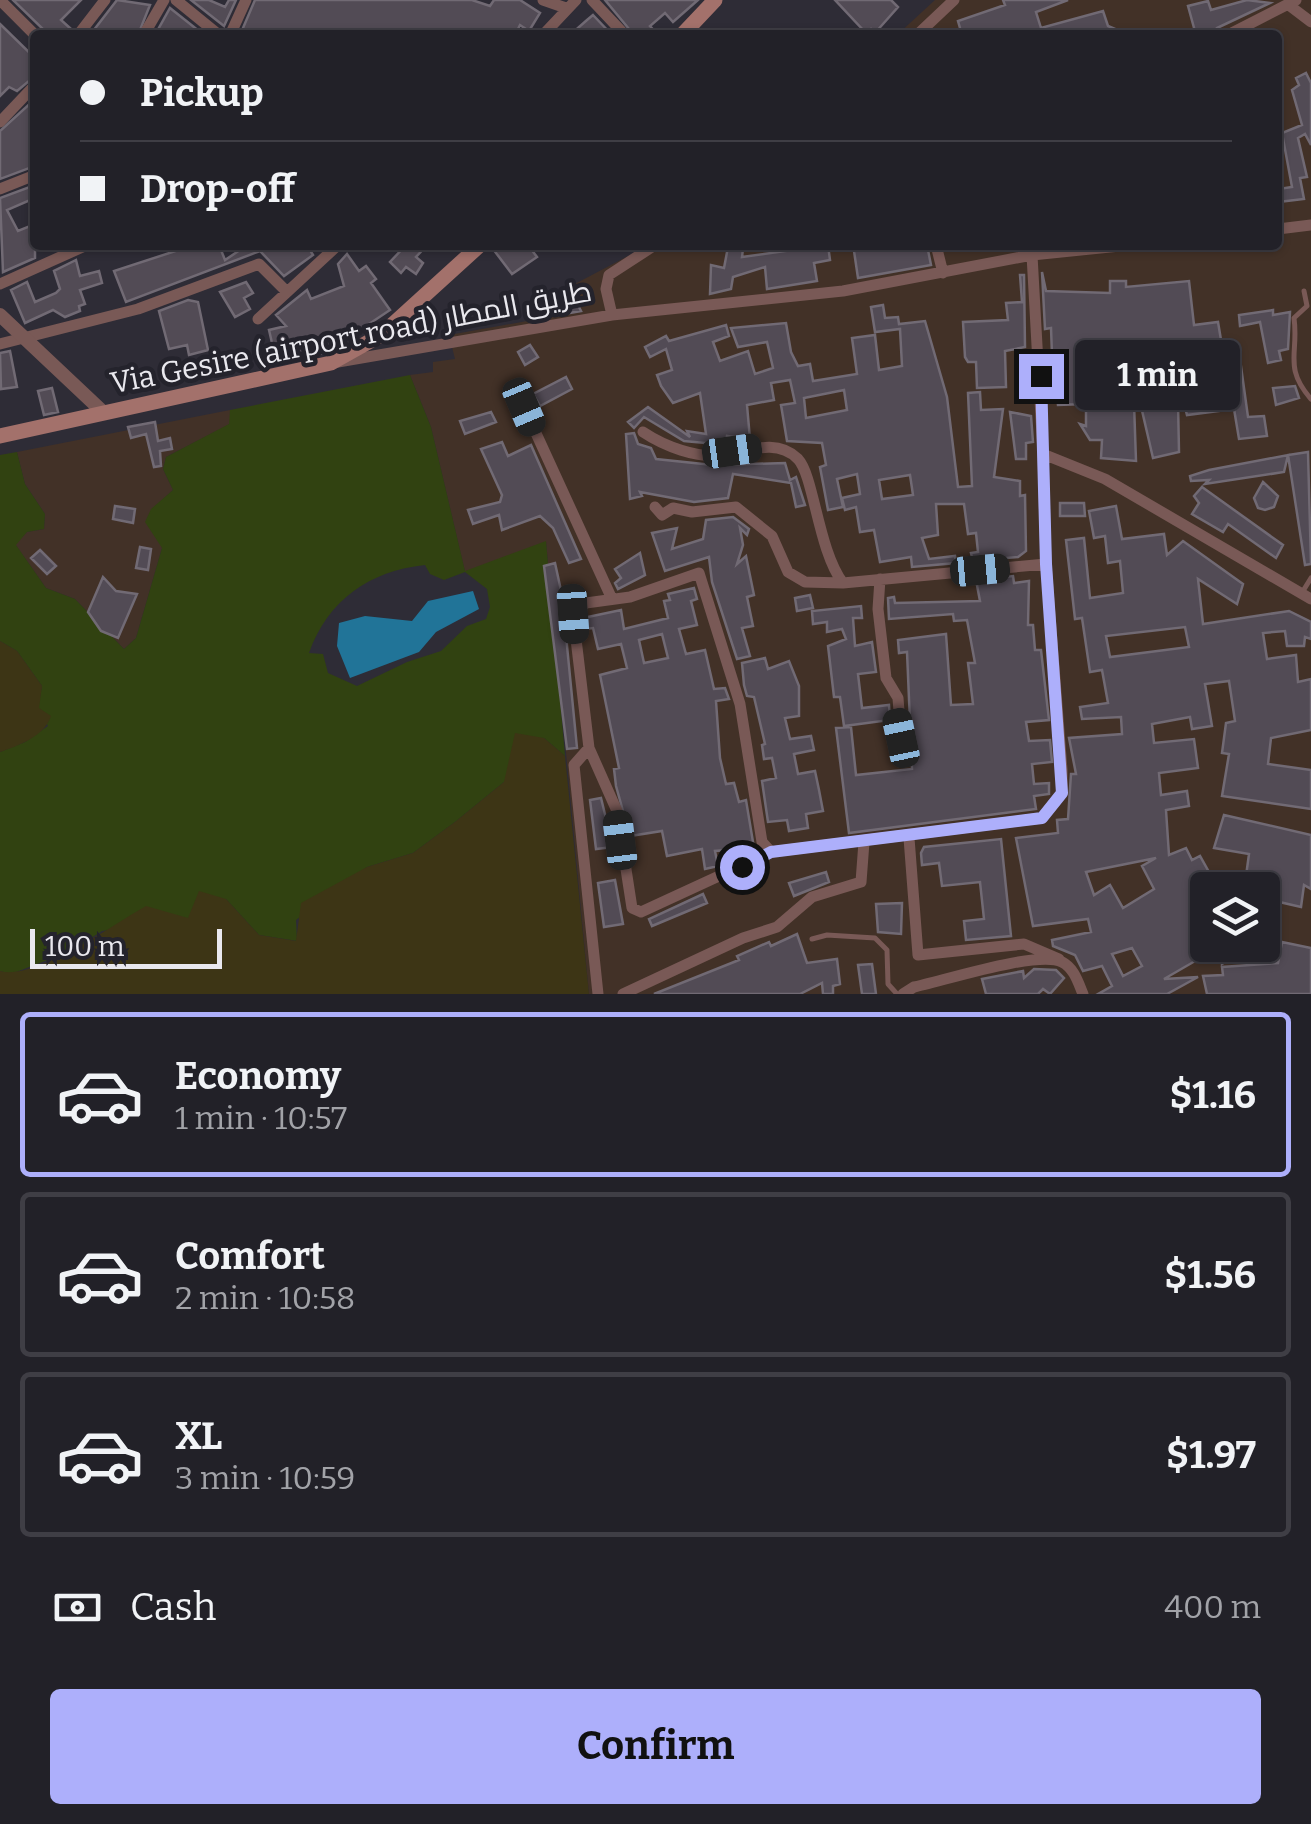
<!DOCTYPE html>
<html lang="en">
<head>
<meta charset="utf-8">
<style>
	body { margin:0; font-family:Bitter,Cairo,serif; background:#2e2e34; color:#f1f3f6; height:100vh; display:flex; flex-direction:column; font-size:38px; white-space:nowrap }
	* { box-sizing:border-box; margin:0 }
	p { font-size:32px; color:#a2a3a8 }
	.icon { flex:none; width:55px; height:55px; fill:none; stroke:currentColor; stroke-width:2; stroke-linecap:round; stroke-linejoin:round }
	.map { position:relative; height:994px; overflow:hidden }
	.side { display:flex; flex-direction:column; background:#222128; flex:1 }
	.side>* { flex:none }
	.top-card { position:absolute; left:30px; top:30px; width:1252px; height:220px; border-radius:10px; box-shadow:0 2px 8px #0004,0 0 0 2px #3f3e45; display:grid; align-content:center; height:220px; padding:0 50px; background:#222128 }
	.controls { position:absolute; left:1190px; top:872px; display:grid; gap:20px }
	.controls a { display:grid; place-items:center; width:90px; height:90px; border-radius:10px; background:#222128; box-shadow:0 2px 8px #0004,0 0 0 2px #3f3e45; font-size:50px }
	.scale { position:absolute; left:30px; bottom:25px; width:192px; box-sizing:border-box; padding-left:10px; border:5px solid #e9e8ee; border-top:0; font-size:28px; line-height:35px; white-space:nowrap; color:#e9e8ee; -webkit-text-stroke:8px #24232c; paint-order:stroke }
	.end { position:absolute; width:45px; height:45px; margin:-22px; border:12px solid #adaffb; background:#111; box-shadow:0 0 0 5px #111 }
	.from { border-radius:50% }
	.bubble { position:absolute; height:70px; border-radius:10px; background:#222128; box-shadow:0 2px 8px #0004,0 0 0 2px #3f3e45; font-size:32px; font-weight:700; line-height:70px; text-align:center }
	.car { position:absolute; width:30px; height:60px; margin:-30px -15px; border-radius:12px; box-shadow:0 0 8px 2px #0007; background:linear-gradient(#222 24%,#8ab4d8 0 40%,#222 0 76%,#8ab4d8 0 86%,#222 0) }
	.top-card b { display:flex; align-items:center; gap:35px; height:95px; font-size:38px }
	.top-card b+b { border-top:2px solid #3f3e45 }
	.top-card i { width:25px; height:25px; background:#f1f3f6 }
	ul { padding:18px 0 0; list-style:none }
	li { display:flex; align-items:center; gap:30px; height:165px; margin:0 20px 15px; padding:0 30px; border:5px solid #3f3e45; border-radius:10px }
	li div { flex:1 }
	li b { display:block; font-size:38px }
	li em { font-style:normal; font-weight:700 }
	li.selected { border-color:#adaffb }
	li>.icon { width:90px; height:90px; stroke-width:1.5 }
	.pay { display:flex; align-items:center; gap:25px; height:110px; padding:0 50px; font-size:38px }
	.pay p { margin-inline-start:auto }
	.button { display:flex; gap:20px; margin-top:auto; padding:20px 50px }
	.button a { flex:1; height:115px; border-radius:10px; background:#adaffb; color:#111; font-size:40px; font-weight:700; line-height:115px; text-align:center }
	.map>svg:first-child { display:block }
	.industrial { fill:#423127; fill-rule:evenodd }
	.green { fill:#314211; fill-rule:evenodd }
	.sand { fill:#3d3515 }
	.water { fill:#217498 }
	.building { fill:#524b55; stroke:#716a74; stroke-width:2.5; fill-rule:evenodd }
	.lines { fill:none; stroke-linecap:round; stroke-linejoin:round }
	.service { stroke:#795956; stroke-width:5 }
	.minor { stroke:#795956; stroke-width:11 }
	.tertiary { stroke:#795956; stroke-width:14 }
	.secondary { stroke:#a3716b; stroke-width:15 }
	.route { stroke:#adaffb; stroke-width:12 }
	.labels { text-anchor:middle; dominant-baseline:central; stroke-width:9; stroke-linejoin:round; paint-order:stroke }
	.street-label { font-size:30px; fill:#e9e8ee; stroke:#24232c }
</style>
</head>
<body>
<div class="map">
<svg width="1311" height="994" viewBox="0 0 1311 994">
	<rect width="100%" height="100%" fill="#2e2c36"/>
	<path class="industrial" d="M935 0H1311V994H589L546 542 465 572 431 427 410 375 433 372V362L455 359 449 335 549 317 552 296 649 245H1278V35H897ZM1208 890H1262V945H1208Z
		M230 410V424L166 457 163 469 173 490 152 509 162 548 136 638 124 649 75 599 46 588 15 544 27 532 44 529 45 514 25 484 17 452Z"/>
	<path class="green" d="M410 375 431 427 465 571 546 541 565 756 544 738 504 782 455 822 413 853 367 867 296 920 297 941 259 935 226 899 188 918 102 931 71 951 11 974 0 971V752L25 742 48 726 38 708 42 686 17 651 0 641V455L17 452 25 484 45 514 44 529 27 532 16 545 46 588 75 599 124 649 136 638 162 548 145 522 151 509 173 490 163 469 166 457 229 424 230 410ZM425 565 430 574 444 580 465 572 487 589 490 607 486 619 467 626 441 651 407 662 357 686 328 673 323 654 309 653C328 600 369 571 425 565Z"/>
	<path class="sand" d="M0 641 17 651 42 686 39 708 51 716C44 737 19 745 0 752Z
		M515 733 544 738 565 756 589 994H0V971C35 981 114 924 146 906L188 918 199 891 226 899 259 935 296 941 301 903 367 867 413 853 455 822 504 782Z"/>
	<path class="water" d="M473 591 479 609 436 632 419 652 350 678 337 646 339 623 365 616 412 621 428 601Z"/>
	<path class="building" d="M13 0H81L61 20 71 29 69 35H49Z
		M117 0 150 5 138 35H90Z
		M191 0H209L225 7 229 0H236L224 26Z
		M255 0H472L490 6 494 0H520L540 13 529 31 520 25 515 35H240Z
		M605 0H698L673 22 665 13 650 26 658 35H634Z
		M835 0H891L898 7 875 33 871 29 866 33Z
		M1003 0H1068L1036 12 1041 28 1103 11 1108 26 1129 35H962L958 21 1005 5Z
		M1247 0 1270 3 1217 28 1218 32 1196 35 1188 6 1208 1 1211 10Z
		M170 8 204 35H155Z
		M593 15 612 35H570L587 20Z
		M0 24 35 58V76L17 91 9 87 0 96Z
		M1306 73 1311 83V145L1305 134 1298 138 1307 177 1300 178 1304 199 1278 202V189L1292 187 1282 133 1302 125 1292 90 1299 85 1296 78Z
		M35 99V166L0 179V131Z
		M35 185V198L7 210 18 231 35 224V258L3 272 0 198Z
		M194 245H219L225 260 243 248 241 245H307L313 255 284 276 260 251 126 302 114 271Z
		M406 245H427L416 257 423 263 416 274 406 267 401 273 390 262Z
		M498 245H528L537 257 512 274 493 249Z
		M828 245 830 260 814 263 817 281 767 289 765 267 733 277 731 289 710 294 711 265 724 268 728 247 743 249 742 257Z
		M889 245H927L931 265 858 278 854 251Z
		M347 254 359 271 366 266 376 279 371 283 390 310 327 352 293 360 288 345 268 357 262 348 272 343 269 330 286 326 276 315 307 290 311 299 344 286 338 264Z
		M76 260 80 276 99 271 102 283 80 290 85 304 79 306 80 311 65 317 53 310 25 323 11 290 27 282 35 302 56 293 60 289 54 271Z
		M1042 272 1046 291 1110 293V281H1126V287L1189 281 1194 325 1218 322 1222 346 1198 349 1201 377 1164 381 1165 403 1178 401 1179 452 1153 458 1140 402 1134 403 1136 461 1101 458 1102 440H1090L1080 424 1086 426V404L1058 405 1055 374H1066L1064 354 1052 355 1051 328 1045 329ZM1127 363H1153L1154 386 1127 389Z
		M1020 275H1024L1025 347 1005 351 1006 387 977 388 976 362H968L965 357 963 322 1008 320 1006 303 1022 302Z
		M246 282 253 293 244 298 250 309 235 317 220 292Z
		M574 297 581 311 558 315 556 306Z
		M188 300 198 302 208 350 189 355 187 345 169 349 159 311Z
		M883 305 885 318 898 317 899 324 925 321 947 397 958 487 972 486 968 393 980 392 981 410 1003 409 994 477 1020 481V496L1025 495 1026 551 1018 557 973 561 971 553 978 552 976 533 968 534 964 504H936L938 535 922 538 929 559 955 556 956 563 912 567 911 557 880 562 874 530 860 532 856 507 845 510 842 498 860 494 857 474 837 479 843 507 828 510 820 467 826 465 822 443 787 441 781 405 795 403 790 380 771 383 774 400 747 405 750 439 727 436 726 445 684 441 644 417 634 428 628 422 648 407 690 437 687 431 706 434 700 393 673 403 661 386 657 375 672 370 666 349 650 357 645 347 666 336 669 341 726 325 729 336 713 342 720 361 748 351 755 374 773 368 767 342 738 347 731 328 786 323 791 352 798 366 810 364 813 381 857 374 852 338 875 335 879 370 902 366 900 329 875 332 871 307ZM844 390 847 410 806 418 804 398ZM910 475 913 495 882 499 879 480Z
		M1273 310V315L1290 312 1288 349 1279 351 1281 360 1268 363 1260 322 1240 326 1239 315Z
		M530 345 538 357 525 365 518 352Z
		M10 351 17 387 1 389 0 353Z
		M1239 352 1248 417 1264 416 1267 436 1239 439 1234 409 1187 415 1183 400 1196 398 1195 392 1231 388 1226 354Z
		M566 377 572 389 540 406 533 394Z
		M1295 386 1299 398 1276 405 1273 388Z
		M52 388 58 412 44 415 38 391Z
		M491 412 496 422 465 434 460 421Z
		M1010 412 1031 416 1033 442 1026 443V459H1016Z
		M155 422 158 441 170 438 172 449 160 451 161 466 154 467 146 434 131 438 128 427Z
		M634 433 638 444 651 448 656 459 713 465 785 463 790 480 796 477 805 505 796 507 791 483 733 474 728 498 694 502 640 492 642 496 630 499 626 434Z
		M502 442 508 456 531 445 581 559 569 563 553 528 540 516 502 530 499 515 473 524 468 510 500 502 502 495 481 449Z
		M1308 452 1311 564 1305 565 1288 455Z
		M1288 455 1284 472 1205 484 1209 480 1191 481 1190 476 1209 470Z
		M1263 482 1278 496 1274 507 1265 510 1258 508 1254 498Z
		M1202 487 1283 545 1276 558 1228 524 1223 532 1192 514 1199 503 1194 496Z
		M1060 503H1084L1085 516H1060Z
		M115 506 135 509 133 523 113 519Z
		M1116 506 1122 539 1164 534 1167 555 1183 541 1243 584 1237 604 1198 579 1203 624 1289 611 1311 622V639L1305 637 1304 646H1287L1285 631 1263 633 1267 659 1296 655 1298 682 1311 679V730L1271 738 1268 764 1311 770V809L1222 796 1229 754 1222 753 1226 723 1235 721 1229 681 1205 684 1212 726 1192 729 1190 717 1152 724 1154 743 1194 739 1198 768 1159 773 1161 795 1187 791 1189 806 1166 810 1169 855 1186 848 1192 860 1200 856 1214 881 1219 879 1226 890H1208V945H1255L1222 964 1221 946 1164 979 1198 977 1167 994H1098L1112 986 1102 966 1083 971 1075 955 1053 946 1052 940 1091 932 1088 919 1033 926 1016 838 1058 833 1057 820 1068 819 1071 774H1076L1069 738 1122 734 1121 717 1082 719 1080 707 1108 703 1102 670 1090 672 1082 618 1075 619 1066 540 1084 538 1090 598 1123 593 1120 561 1108 563 1105 536 1094 538 1089 511ZM1185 627 1189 647 1110 657 1106 636ZM1156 858 1142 866 1154 889 1123 908 1110 885 1094 895 1086 872ZM1132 948 1142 966 1123 976 1112 954Z
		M733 517 749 529 747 535 740 528 743 545 737 564 746 556 754 595 747 597 753 626 742 628 750 656 737 659 712 582 709 557 665 571 652 533 677 528 672 549 703 539 706 520Z
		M140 547 151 549 148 570 136 568Z
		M40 550 56 566 47 574 31 558Z
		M640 553 645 575 618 589 615 583 621 578 615 569Z
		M555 563 562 595 566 594 564 615 577 748 567 749 544 566Z
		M1013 576 1014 583 1029 581 1028 625H1033L1035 650H1041L1049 720 1026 722 1029 741 1050 740 1052 762 1032 764 1034 784 1049 783V794L1034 796 1036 809 849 833 836 728 851 727 856 775 912 769 907 652 899 653 898 640 946 634 951 705 973 704 968 663H975L967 620 954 621 953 614 889 619 888 598 894 597 895 603 980 601 976 580Z
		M103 577 116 591 137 594 118 638 101 631 88 612Z
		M694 588 697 599 691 601 697 625 679 629 686 654 705 650 714 689 725 688 729 699 716 701 720 758 726 784 734 783 739 802 746 800 754 848 715 851 718 866 705 869 702 849 667 856 662 831 630 836 616 786 614 769 619 768 600 675 627 668 621 644 598 649 593 628 584 629 583 618 621 610 624 629 668 618 664 601 670 600 668 594ZM662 634 668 658 644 663 639 640Z
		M810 595 813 608 797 611 795 598Z
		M861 606 862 618H853L855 646 872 642 876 672 858 674 862 708 889 705 890 720 844 726 840 697H834L828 646 846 639 842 629 827 632V622L813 624 812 611Z
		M765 658 768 669 789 661 799 686V716L785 718 790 739 811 736 814 750 794 754 798 774 815 771 819 790 823 811 806 814 808 828 789 831 787 820 768 822 762 781 776 778 772 758 764 759 762 745 765 744 754 697 747 696 744 685 742 663Z
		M601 798 613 847 596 849 590 800Z
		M1224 815 1311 835V889L1304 885 1301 907 1262 898V884L1246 876 1249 854 1214 848Z
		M1001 839 1011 936 966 940 964 921 984 919 980 882 942 886 939 863 922 865 921 853 924 847Z
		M826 872 829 882 794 896 789 883Z
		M615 880 623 924 604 927 598 883Z
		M703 894 707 903 652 926 649 919Z
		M902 903 901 934 878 932 876 904Z
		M797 934 807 963 837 959 840 984 833 986V994H823L822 983 800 994H654L739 960 737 956 769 942 771 946Z
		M1282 942 1311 948V994H1207L1203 976 1223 975 1222 967 1278 963Z
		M872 964 876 994H862L858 965Z
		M1034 969 1056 970 1064 978 1050 994 1043 989 1038 994H986L982 979 1023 971 1024 978Z"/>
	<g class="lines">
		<path class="service" d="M1304 291 1307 306 1294 318C1299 353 1283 367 1311 399
			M1303 591 1311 578
			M812 939 827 935 875 938 887 950 888 984 897 994"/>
		<path class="minor" d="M0 0 35 35
			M176 0 219 35H230
			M543 0 566 8
			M592 0 625 35
			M1290 6 1311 22
			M146 31 164 0
			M231 33 246 0
			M78 35 105 0
			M543 35 576 0
			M917 35 954 0
			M1228 35 1296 0
			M0 122 35 85
			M0 189 35 175
			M1278 229 1311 225
			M936 245 943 273
			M1032 255 1043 454 1105 479 1311 599
			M0 284 87 245
			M612 315 606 289 609 275 655 245
			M258 319 338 245
			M0 344 138 309 259 264 287 292
			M338 362 612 315 843 291 1032 255 1130 245
			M524 407 612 599
			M643 432C664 446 697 459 724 455 748 451 777 438 798 459 814 476 818 550 843 583L1046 564
			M655 507 662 515 673 508 692 512 736 507 772 536 788 572 805 582 843 583
			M880 579 878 609 886 678 898 698 901 738
			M589 748 574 765 598 994
			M909 838 918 955 1024 944 1059 959
			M771 852 641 912 632 908 617 811 589 748 573 614 586 603 630 597 699 573 740 704 762 842 771 852 1042 818 1062 793V770L1046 564 1043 454
			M623 994 743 938 777 927 812 897 861 882 864 842
			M903 994 914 987C943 981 1038 950 1062 962 1074 968 1078 982 1083 994"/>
		<path class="tertiary" d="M0 315 104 413"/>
		<path class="secondary" d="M682 35 715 0
			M0 436 331 363 381 335 480 245"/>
	</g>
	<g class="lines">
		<path class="route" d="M742 867 771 852 1042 818 1062 793 1046 564 1041 376"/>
	</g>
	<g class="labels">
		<g class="street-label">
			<text transform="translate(351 337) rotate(-11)">Via Gesire (airport road) طريق المطار</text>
		</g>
	</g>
</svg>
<div class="controls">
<a><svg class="icon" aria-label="layers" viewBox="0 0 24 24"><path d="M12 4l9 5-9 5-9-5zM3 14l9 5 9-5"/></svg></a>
</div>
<div class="scale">100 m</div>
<i class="end from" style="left:742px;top:867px"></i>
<i class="end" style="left:1041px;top:376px"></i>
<div class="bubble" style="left:1075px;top:340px;width:165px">1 min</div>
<i class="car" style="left:524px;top:407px;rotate:157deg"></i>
<i class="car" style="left:732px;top:451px;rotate:82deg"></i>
<i class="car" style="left:980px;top:570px;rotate:85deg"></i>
<i class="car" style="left:573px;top:614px;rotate:176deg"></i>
<i class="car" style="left:901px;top:738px;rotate:348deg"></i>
<i class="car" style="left:620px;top:840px;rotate:353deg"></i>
<div class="top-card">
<b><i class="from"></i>Pickup</b>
<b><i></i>Drop-off</b>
</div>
</div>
<section class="side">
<ul>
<li class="selected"><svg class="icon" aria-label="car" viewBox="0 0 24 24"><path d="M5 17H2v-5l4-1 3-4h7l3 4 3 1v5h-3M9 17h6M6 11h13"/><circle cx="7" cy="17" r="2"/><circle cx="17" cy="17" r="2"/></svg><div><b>Economy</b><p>1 min · 10:57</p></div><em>$1.16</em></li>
<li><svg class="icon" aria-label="car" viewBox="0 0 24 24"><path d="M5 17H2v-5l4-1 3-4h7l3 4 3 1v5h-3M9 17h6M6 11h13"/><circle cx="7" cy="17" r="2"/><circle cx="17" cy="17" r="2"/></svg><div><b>Comfort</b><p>2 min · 10:58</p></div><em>$1.56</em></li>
<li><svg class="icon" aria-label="car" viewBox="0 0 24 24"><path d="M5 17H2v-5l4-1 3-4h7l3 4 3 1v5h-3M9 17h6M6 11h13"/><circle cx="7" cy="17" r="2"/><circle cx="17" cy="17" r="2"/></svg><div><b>XL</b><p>3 min · 10:59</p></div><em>$1.97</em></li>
</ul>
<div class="pay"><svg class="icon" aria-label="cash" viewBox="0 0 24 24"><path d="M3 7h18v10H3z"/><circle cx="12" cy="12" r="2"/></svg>Cash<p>400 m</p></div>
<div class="button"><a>Confirm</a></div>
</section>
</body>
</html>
